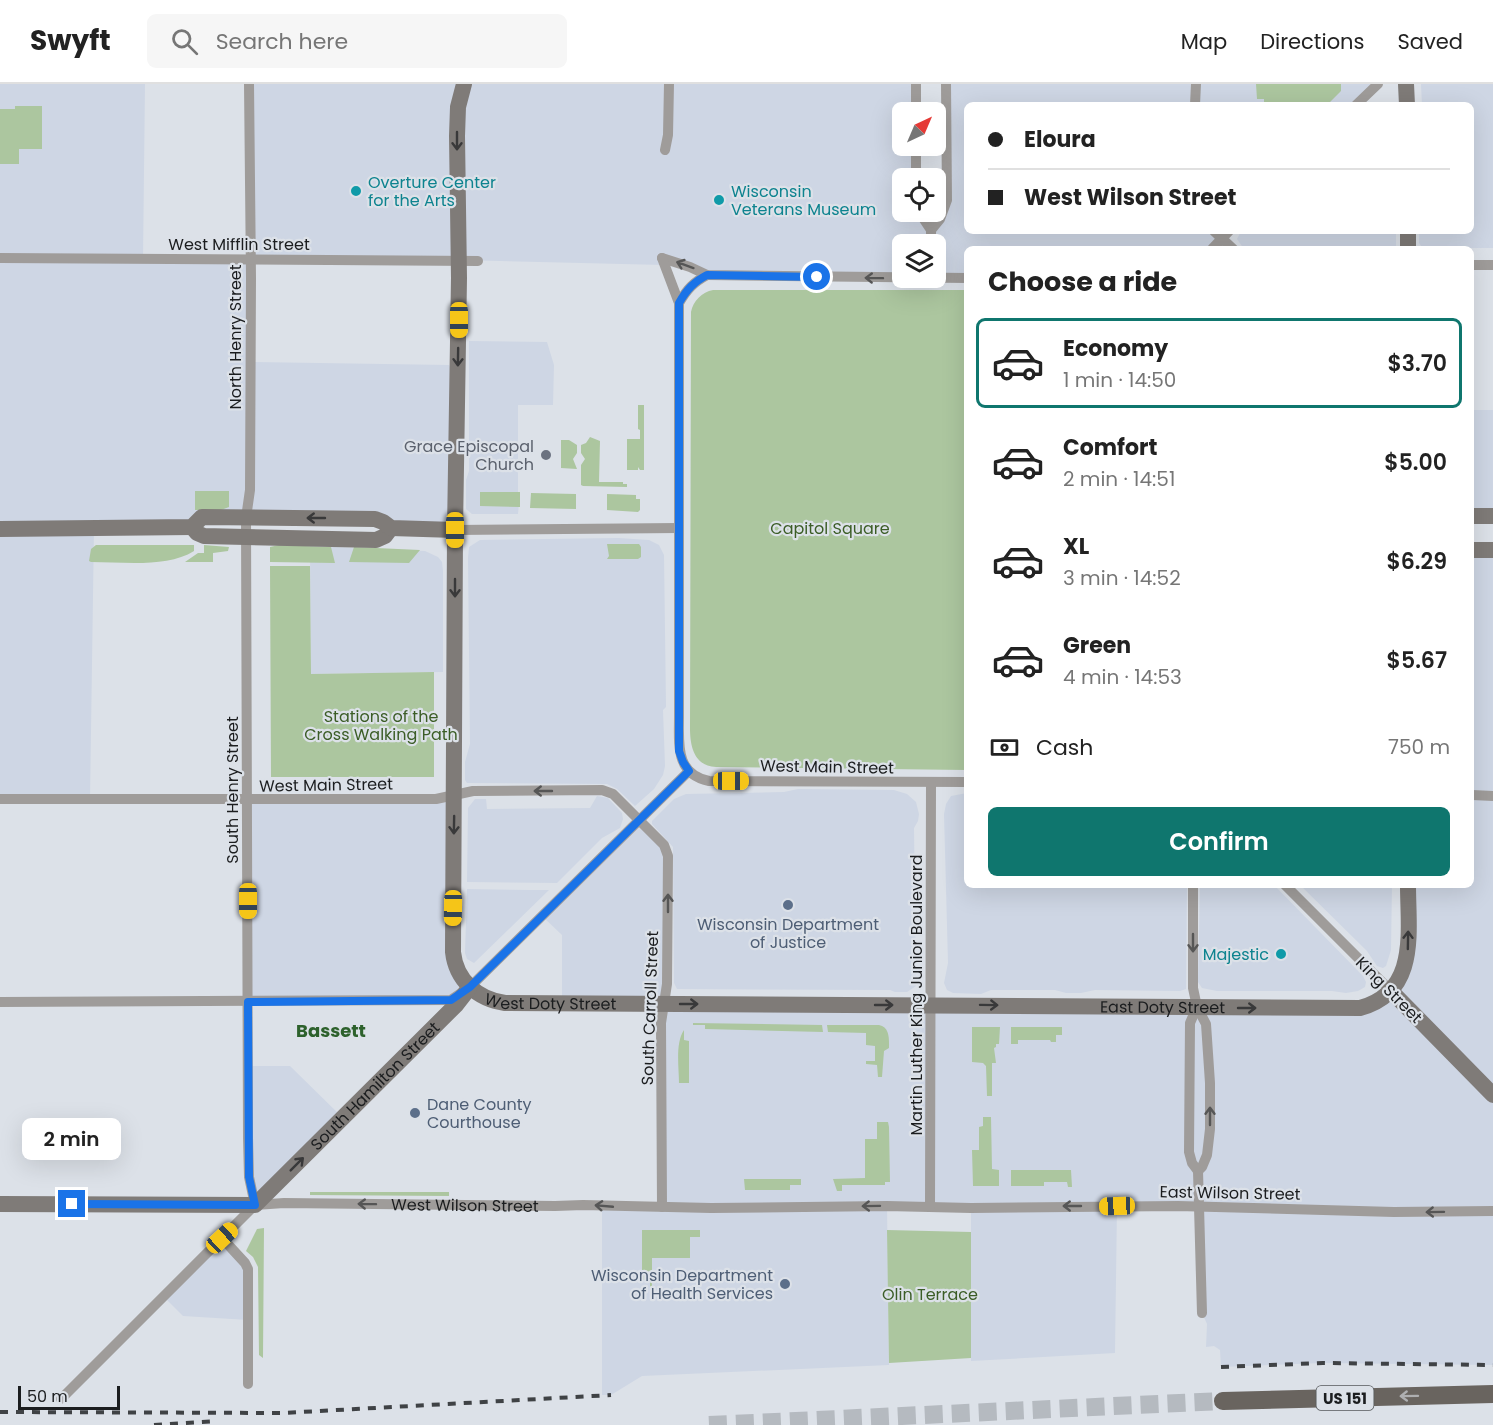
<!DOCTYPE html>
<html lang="en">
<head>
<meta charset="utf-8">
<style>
	body { margin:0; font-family:Poppins,sans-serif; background:#f6f6f6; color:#222; height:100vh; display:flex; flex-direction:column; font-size:22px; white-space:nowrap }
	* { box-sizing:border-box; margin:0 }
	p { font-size:20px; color:#767676 }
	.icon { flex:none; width:33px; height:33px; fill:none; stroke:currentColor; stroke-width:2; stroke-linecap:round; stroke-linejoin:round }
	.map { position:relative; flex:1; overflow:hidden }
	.panel { position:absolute; left:964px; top:162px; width:510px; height:642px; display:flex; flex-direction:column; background:#fff; border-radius:9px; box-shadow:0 6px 24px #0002 }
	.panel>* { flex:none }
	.banner { position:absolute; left:964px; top:18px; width:510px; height:132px; border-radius:9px; box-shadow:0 6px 24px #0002; display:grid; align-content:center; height:132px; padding:0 24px; background:#fff }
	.needle { width:39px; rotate:44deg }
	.fabs { position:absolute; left:892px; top:18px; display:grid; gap:12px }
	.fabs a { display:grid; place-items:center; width:54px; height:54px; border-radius:9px; background:#fff; box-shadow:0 6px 24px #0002; font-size:30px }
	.scale { position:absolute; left:18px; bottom:15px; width:102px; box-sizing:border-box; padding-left:6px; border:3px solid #1b1d1f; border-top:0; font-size:16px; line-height:21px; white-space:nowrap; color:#1b1d1f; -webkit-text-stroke:4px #dce1e8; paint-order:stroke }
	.end { position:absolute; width:27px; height:27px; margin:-14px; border:8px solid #1a73e8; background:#fff; box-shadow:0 0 0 3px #fff }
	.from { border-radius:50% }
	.bubble { position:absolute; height:42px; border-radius:9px; background:#fff; box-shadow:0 6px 24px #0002; font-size:20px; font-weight:600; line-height:42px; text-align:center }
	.car { position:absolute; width:18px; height:36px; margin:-18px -9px; border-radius:8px; box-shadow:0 0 4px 2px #0007; background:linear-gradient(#f5c518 24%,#345 0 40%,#f5c518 0 76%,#345 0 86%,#f5c518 0) }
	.banner b { display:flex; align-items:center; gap:21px; height:57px; font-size:22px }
	.banner b+b { border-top:2px solid #e0e0e0 }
	.banner i { width:15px; height:15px; background:#222 }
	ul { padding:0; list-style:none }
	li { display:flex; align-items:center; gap:18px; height:90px; margin:0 12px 9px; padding:0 12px; border:3px solid transparent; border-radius:9px }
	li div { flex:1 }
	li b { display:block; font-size:22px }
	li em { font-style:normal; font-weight:600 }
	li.on { border-color:#0f766e }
	li>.icon { width:54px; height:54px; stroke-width:1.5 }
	h2 { padding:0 24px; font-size:27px; line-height:72px }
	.pay { display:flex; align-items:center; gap:15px; height:66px; padding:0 24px; font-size:22px }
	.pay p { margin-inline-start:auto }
	.action { display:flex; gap:12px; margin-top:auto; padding:12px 24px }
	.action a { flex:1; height:69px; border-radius:9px; background:#0f766e; color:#fff; font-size:24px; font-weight:600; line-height:69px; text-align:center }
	header { display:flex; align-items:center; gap:36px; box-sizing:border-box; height:84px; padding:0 30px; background:#fff; border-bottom:2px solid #e0e0e0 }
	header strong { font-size:28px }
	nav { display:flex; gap:33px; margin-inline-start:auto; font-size:21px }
	.search { width:420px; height:54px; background:#f6f6f6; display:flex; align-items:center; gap:15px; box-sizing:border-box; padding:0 21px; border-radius:9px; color:#767676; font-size:22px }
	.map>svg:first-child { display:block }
	.built { fill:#ced6e4; fill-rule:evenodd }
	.green { fill:#acc69f }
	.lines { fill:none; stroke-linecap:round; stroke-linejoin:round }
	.primary-tunnel { stroke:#b5bac0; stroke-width:18; stroke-dasharray:18 9; stroke-linecap:butt }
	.street { stroke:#9f9c9a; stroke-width:10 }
	.secondary { stroke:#7f7b78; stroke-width:16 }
	.primary { stroke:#69645f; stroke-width:18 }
	.rail { stroke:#3f4245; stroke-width:4; stroke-dasharray:8 8; stroke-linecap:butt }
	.oneway { stroke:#39393a }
	.oneway2 { stroke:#565656 }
	.oneway3 { stroke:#aeafb1 }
	.route { stroke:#1a73e8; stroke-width:8 }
	.culture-dot { fill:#0f9aa8; stroke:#dce1e8; stroke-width:2 }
	.worship-dot { fill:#6b7280; stroke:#dce1e8; stroke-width:2 }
	.service-dot { fill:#5c6f8a; stroke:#dce1e8; stroke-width:2 }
	.labels { text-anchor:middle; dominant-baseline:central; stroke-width:4.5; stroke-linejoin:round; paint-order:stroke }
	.shield { fill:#dce1e8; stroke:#55585b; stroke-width:1.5 }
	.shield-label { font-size:15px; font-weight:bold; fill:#1b1d1f }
	.culture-label { font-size:16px; fill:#0d838f; stroke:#dce1e8; text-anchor:start }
	.street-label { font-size:16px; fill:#1b1d1f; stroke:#dce1e8 }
	.worship-label { font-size:16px; fill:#5b616d; stroke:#dce1e8; text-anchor:end }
	.park-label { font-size:16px; fill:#3b5d26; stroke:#dce1e8 }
	.service-label { font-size:16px; fill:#4e5e75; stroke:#dce1e8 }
	.neighbourhood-label { font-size:18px; font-weight:bold; fill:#2d612c; stroke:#dce1e8 }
</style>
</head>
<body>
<header>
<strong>Swyft</strong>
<div class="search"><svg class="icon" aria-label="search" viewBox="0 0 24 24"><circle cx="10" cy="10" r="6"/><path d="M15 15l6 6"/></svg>Search here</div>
<nav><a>Map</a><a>Directions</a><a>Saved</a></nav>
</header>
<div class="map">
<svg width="1493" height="1341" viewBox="0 0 1493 1341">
	<rect width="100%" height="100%" fill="#dce1e8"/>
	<path class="built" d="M0 0H145L143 175 231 176 251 175 249 0H916V28H903V62H916V94H903V128H919L931 146 940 135 947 116 946 0H1378L1356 21H968V147H1229L1212 165H968L967 194 707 191 690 183 663 174 664 181 459 176 251 175V278L449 281 458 298 455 446 391 444 383 437 375 435 230 433H202L192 443 94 444 90 716 0 715ZM903 160H936V194H903Z
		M1421 0H1493V164H1427L1422 163 1419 159V147H1472V21H1422Z
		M1241 147H1396V165H1244L1237 155Z
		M469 257 547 258 554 281 553 321H518V408H520L518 430H472L466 425V396L469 387Z
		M1472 326H1493V432H1472Z
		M618 454 649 456 659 461 664 471 666 623 663 626 665 682 663 691 654 705 635 722 617 705 607 700 467 699 465 696V678L470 660 468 474 469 463 480 456Z
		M310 462 425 467 438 473 442 478 443 487V588L311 590Z
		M1472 466H1493V1281L1323 1279 1221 1283 1220 1266 1214 1262 1206 1263 1207 1240 1202 1229 1199 1123 1117 1122 1115 1269 971 1277V1125L887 1122 889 1281 642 1292 611 1311H602V1121L662 1123 664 920 562 919V851L542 832 639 736 664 761V919L1354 925 1395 901 1408 801H1472Z
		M798 705 894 706 907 710 916 718 919 730 918 737 914 744 916 902 907 908H895L890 906 677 905 674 899 673 763 652 740V737L674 715 686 710 784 708Z
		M967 709 968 801H1187L1186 905 1180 907 1095 906 1081 909H1066L1055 906H991L981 910 953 909 947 906 944 899 948 879 944 730 946 720 951 712Z
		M454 712 453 868 470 903 451 916 248 918 247 717Z
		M597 712 608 714 622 729 623 735 620 744 602 754 557 799 467 798 468 724 475 715H486L487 725 590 724Z
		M1200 801H1274L1363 892 1366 898 1365 903 1358 907 1346 909 1332 907H1217L1202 904 1198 898Z
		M1300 801H1392L1391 866 1386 882 1383 884 1377 882 1367 867Z
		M467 805 530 806H549L474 879 467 875 465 869Z
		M248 982H290L343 1034 255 1121Z
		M222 1154 242 1175 248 1236 183 1232 163 1212Z"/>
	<path class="green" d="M1256 0H1341V7L1327 21H1264V15H1257Z
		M15 22H42V65H19V80H0V25H15Z
		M713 206H967V686L716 683C694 682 690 662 690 644L691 228C693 217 702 208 713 206Z
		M638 321H644V386H640L638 383V386H627V355H640V346L638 345Z
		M590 353 600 357 599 398H623V400H627V403L583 402 581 401V381L585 375 581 369V361L586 359Z
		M561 356H569L577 361V369L573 375 577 385 561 384Z
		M195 407H229V423L221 426H195Z
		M480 408H520V423L480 422Z
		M531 409 576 410V425L530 424Z
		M607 410 636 411V415H640V426L638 428 607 426Z
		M607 460H639L641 463V473L638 475H607L609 472Z
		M96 461H194V467C167 484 123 478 91 478L89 477 91 465Z
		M204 461 229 463 228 467 213 469V478H185L198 469H204Z
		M279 461 331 463 335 479 270 478V463Z
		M354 463 420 466 409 479 349 478Z
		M270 482H310L311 590 434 588V693H271Z
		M693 939 822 941 823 948 705 945V941H693Z
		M827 941H879C890 943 889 955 889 964L884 967 882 993H878L877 981 866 980V977H875V962L866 961V949L828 948Z
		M972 943H1000L999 960H996V963L994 964 996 979H992V1012H987L986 982 983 979 972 978Z
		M1011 943H1062V951H1056V958H1051L1050 956H1018V960H1011Z
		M684 946V956L689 957V999H679C679 984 675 959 684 946Z
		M983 1033H991L992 1085 999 1086V1102H973L972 1066H979V1043L983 1042Z
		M877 1038H888L889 1043 890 1098H885V1101H842V1107H837L833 1095 865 1094V1055H877Z
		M1011 1086H1071L1072 1103H1068L1067 1098H1044V1102H1011Z
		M744 1095H801V1101H790V1106H745Z
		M310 1108H449V1112L310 1111Z
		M264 1144 263 1274 259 1271 258 1183 253 1173 246 1167 257 1145Z
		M642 1146H700V1153H690V1174H652V1210L650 1213V1196H642Z
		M887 1146 971 1148V1274L889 1279Z"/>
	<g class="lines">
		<path class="primary-tunnel" d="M709 1341 1223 1317"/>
		<g class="street">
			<path d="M249 0 251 194 250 406 246 434 248 1054 249 1093 255 1121"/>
			<path d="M916 0V28"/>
			<path d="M1195 21 1196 0"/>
			<path d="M1356 21 1378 0"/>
			<path d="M916 62V94"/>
			<path d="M665 66 668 51 669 0"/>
			<path d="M919 128 931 146V160"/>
			<path d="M931 146 940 135 947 116 946 0"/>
			<path d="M1214 147 1233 165"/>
			<path d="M1212 165 1229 147"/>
			<path d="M0 174 478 177"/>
			<path d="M662 174 690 183 707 191 968 194"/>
			<path d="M662 174 679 219"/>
			<path d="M1472 181H1493"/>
			<path d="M707 191C694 198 687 205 679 219V633C679 660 675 690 709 697L968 698"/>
			<path d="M455 446 679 444"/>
			<path d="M1472 711 1493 712"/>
			<path d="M0 715H436L473 707 602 706 613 710 664 761 668 772 667 900 661 939 662 1123"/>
			<path d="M1193 801V904L1197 923 1206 940 1210 999V1045L1207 1071 1202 1083 1198 1087 1202 1229"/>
			<path d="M1285 801 1390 906"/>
			<path d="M0 918 451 916 470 903 689 687"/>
			<path d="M1197 923 1190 939 1189 1068 1192 1079 1198 1087"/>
			<path id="s1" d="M255 1121 284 1119 555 1122 583 1121 711 1124 887 1122 971 1124 1178 1122 1394 1128 1493 1127"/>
			<path d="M930 1123 931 699"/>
			<path d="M222 1154 245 1179 248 1185V1300"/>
			<path d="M61 1315 255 1121"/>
		</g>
		<g class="secondary">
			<path id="s2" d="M464 0 458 23 457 52 459 194 455 446 453 868C456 896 477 915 505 919L1360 924C1419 908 1408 848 1408 801"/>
			<path d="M1406 0 1407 21"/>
			<path d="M1408 147V165"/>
			<path d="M1472 432H1493"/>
			<path d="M192 443 197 449 204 452 376 456 385 452 391 444"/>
			<path d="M0 445 192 443 202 433 375 435 383 438 391 444 455 446"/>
			<path d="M1472 466H1493"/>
			<path d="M1390 906 1493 1011"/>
			<path id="s3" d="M0 1120 255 1121 456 921 470 903"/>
		</g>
		<path class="primary" d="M1223 1317 1493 1310"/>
		<path class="rail" d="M1221 1283 1323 1279 1493 1281
			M0 1328 283 1329 611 1311
			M154 1341 217 1337"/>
	</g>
	<defs><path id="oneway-shaft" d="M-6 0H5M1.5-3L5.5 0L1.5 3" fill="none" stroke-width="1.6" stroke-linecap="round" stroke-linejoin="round" transform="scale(1.5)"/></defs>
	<g class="oneway">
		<use href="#oneway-shaft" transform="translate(457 57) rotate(90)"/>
		<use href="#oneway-shaft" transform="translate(458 273) rotate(91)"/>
		<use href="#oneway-shaft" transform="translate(316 434) rotate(-180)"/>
		<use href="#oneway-shaft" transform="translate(455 504) rotate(90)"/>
		<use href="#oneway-shaft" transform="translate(454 741) rotate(91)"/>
		<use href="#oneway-shaft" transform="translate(1408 856) rotate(-89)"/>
		<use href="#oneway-shaft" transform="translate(689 920)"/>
		<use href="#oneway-shaft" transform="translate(884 921)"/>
		<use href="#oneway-shaft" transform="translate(989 921) rotate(1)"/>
		<use href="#oneway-shaft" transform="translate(1247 924)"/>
		<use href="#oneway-shaft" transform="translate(297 1080) rotate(-45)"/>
	</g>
	<g class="oneway2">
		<use href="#oneway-shaft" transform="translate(685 181) rotate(-160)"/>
		<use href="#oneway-shaft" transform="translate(874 194) rotate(-179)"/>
		<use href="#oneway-shaft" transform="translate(543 707) rotate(180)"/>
		<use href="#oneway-shaft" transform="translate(668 819) rotate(-90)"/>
		<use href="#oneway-shaft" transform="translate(1193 859) rotate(90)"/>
		<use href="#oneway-shaft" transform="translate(1210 1032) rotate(-90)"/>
		<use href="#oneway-shaft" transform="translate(367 1120) rotate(-179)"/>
		<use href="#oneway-shaft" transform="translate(604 1122) rotate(-175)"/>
		<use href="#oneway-shaft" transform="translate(871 1122) rotate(179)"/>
		<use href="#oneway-shaft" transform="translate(1072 1122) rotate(-180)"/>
		<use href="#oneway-shaft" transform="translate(1435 1128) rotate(179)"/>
	</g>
	<use class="oneway3" href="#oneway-shaft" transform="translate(1409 1312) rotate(179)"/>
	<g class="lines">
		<path class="route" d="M72 1120 255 1121 249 1093 248 918 451 916 470 903 689 687 683 678 679 667V219C687 205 694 198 707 191L817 193"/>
	</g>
	<g class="culture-dot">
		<circle cx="356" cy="107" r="6"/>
		<circle cx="719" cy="116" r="6"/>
		<circle cx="1281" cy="870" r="6"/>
	</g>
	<circle class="worship-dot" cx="546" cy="371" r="6"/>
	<g class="service-dot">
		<circle cx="788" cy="821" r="6"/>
		<circle cx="415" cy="1029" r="6"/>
		<circle cx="785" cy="1200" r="6"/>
	</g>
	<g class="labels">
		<rect class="shield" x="1316.5" y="1302" width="57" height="24" rx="4.5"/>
		<g class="shield-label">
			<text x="1345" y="1314">US 151</text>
		</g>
		<g class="culture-label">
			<text x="368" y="98">Overture Center<tspan x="368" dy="18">for the Arts</tspan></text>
			<text x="731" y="107">Wisconsin<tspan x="731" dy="18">Veterans Museum</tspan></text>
			<text x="1269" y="870" text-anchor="end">Majestic</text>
		</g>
		<g class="street-label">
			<text x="239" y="160">West Mifflin Street</text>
			<text transform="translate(235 253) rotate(-90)">North Henry Street</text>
			<text transform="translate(827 683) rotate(1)">West Main Street</text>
			<text transform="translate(326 701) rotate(-1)">West Main Street</text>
			<text transform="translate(232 706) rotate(-90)">South Henry Street</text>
			<text transform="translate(1389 906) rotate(45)">King Street</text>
			<text transform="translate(916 911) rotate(-90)">Martin Luther King Junior Boulevard</text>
			<text stroke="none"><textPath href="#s2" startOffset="993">West Doty Street</textPath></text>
			<text stroke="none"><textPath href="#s2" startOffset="1605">East Doty Street</textPath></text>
			<text transform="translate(650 924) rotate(-88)">South Carroll Street</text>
			<text stroke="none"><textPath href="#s3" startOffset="424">South Hamilton Street</textPath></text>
			<text transform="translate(1230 1109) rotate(1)">East Wilson Street</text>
			<text stroke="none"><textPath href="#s1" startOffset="210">West Wilson Street</textPath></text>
		</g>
		<g class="worship-label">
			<text x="534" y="362">Grace Episcopal<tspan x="534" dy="18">Church</tspan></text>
		</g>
		<g class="park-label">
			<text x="830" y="444">Capitol Square</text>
			<text x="381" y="632">Stations of the<tspan x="381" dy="18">Cross Walking Path</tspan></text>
			<text x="930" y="1210">Olin Terrace</text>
		</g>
		<g class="service-label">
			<text x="788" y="840">Wisconsin Department<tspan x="788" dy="18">of Justice</tspan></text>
			<text x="427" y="1020" text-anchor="start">Dane County<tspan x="427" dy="18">Courthouse</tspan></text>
			<text x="773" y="1191" text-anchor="end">Wisconsin Department<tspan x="773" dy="18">of Health Services</tspan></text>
		</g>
		<g class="neighbourhood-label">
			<text x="331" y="946">Bassett</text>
		</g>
	</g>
</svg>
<div class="fabs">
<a><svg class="needle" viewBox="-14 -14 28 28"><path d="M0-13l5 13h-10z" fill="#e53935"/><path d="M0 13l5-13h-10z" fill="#767676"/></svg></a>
<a><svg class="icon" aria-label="locate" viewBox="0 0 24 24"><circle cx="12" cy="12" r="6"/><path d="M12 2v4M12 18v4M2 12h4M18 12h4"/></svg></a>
<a><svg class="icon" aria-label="layers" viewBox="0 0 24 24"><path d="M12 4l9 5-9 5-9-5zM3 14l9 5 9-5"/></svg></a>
</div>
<div class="scale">50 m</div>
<i class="end from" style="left:817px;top:193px"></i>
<i class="end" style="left:72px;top:1120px"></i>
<div class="bubble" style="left:22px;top:1034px;width:99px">2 min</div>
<i class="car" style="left:459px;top:236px;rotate:180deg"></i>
<i class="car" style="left:455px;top:446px;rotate:180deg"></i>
<i class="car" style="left:731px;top:697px;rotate:90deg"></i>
<i class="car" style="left:248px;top:817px;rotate:180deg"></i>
<i class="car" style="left:453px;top:824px;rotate:181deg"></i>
<i class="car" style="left:1117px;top:1122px;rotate:268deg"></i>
<i class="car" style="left:222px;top:1154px;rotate:47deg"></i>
<div class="banner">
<b><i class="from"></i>Eloura</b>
<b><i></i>West Wilson Street</b>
</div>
<section class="panel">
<h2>Choose a ride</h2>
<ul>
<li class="on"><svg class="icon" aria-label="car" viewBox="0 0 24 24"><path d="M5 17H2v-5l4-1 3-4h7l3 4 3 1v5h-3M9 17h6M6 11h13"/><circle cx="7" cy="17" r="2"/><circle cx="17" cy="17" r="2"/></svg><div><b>Economy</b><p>1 min · 14:50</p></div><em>$3.70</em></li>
<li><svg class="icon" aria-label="car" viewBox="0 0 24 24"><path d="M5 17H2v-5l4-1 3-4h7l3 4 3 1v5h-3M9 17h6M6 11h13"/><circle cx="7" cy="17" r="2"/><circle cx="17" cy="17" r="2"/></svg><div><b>Comfort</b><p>2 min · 14:51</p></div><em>$5.00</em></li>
<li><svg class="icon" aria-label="car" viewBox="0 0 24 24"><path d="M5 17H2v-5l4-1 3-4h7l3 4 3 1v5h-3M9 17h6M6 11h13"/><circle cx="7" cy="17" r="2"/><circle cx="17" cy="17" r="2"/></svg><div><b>XL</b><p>3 min · 14:52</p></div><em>$6.29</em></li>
<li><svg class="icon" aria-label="car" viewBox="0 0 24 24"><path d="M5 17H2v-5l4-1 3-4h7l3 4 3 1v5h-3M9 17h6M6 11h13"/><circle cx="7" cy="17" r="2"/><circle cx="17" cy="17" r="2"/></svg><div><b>Green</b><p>4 min · 14:53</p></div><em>$5.67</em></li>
</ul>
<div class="pay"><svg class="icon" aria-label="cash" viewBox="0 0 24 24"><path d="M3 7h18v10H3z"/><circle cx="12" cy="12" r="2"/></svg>Cash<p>750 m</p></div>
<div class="action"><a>Confirm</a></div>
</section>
</div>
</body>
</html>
